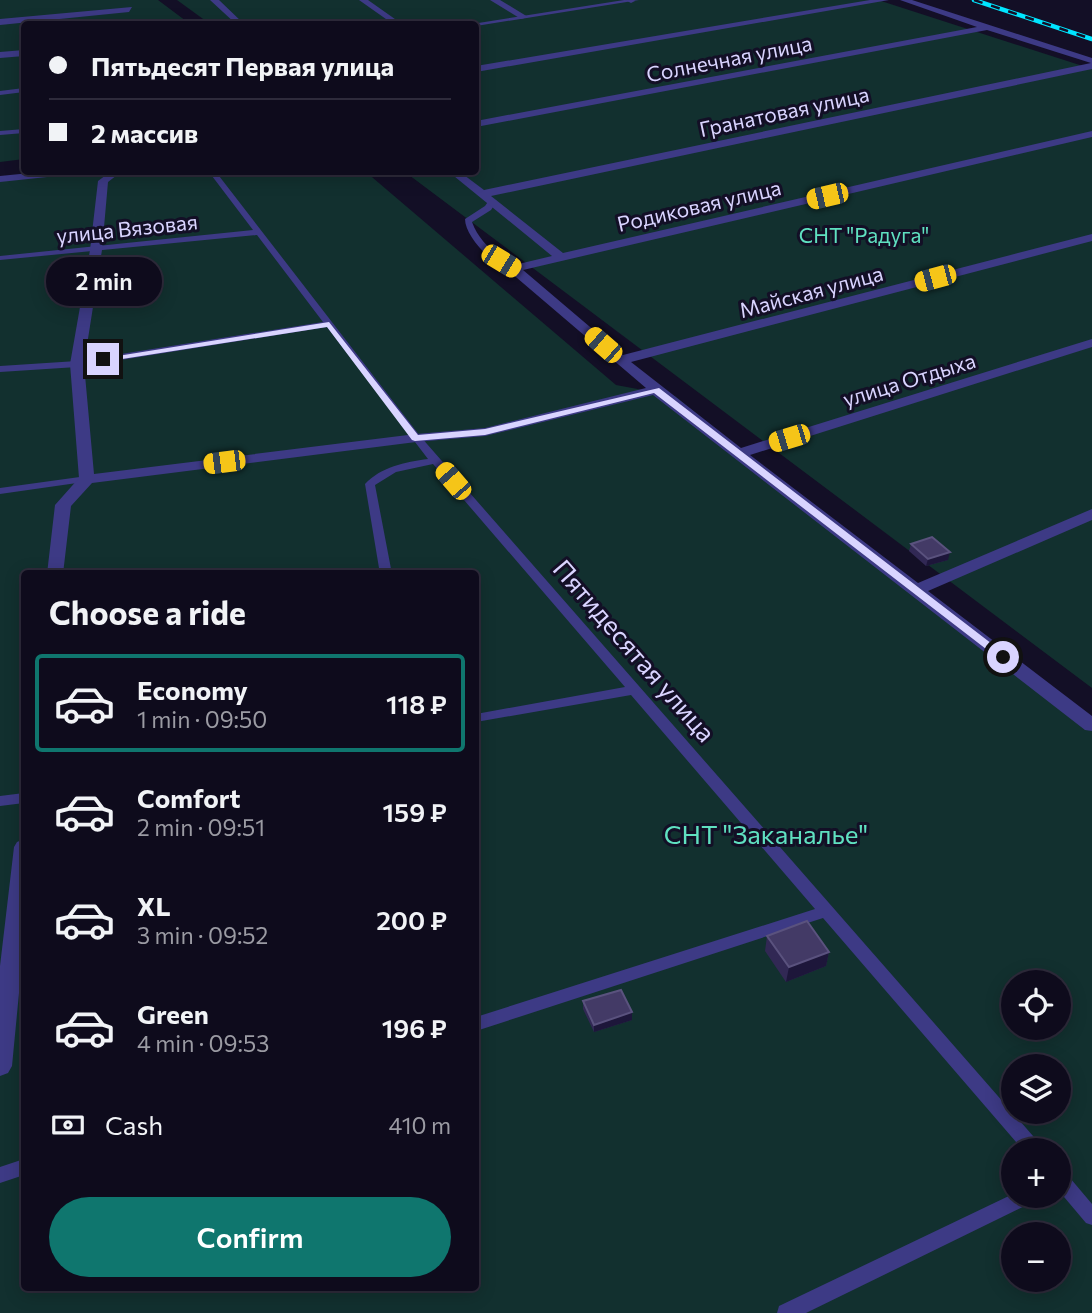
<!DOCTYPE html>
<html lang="en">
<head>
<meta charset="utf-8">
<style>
	body { margin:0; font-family:Commissioner,sans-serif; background:#1c1929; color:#f1f3f6; height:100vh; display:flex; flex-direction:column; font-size:26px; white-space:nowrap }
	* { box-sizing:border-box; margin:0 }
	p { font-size:23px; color:#9b9ba3 }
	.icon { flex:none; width:38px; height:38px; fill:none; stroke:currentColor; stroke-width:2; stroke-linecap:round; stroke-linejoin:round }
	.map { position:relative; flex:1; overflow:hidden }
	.panel { position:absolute; left:21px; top:570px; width:458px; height:721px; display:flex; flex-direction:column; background:#0e0b1c; border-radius:7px; box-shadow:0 4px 18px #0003,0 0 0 2px #2e2b3b }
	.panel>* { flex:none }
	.banner { position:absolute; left:21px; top:21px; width:458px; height:154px; border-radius:7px; box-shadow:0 4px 18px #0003,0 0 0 2px #2e2b3b; display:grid; align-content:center; height:154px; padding:0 28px; background:#0e0b1c }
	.buttons { position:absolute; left:1001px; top:970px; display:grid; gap:14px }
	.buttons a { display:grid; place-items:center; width:70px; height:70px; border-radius:50%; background:#0e0b1c; box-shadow:0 4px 18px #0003,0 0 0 2px #2e2b3b; font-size:35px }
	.end { position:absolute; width:32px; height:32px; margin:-16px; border:9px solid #d9d4ff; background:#111; box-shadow:0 0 0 4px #111 }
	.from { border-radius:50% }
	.bubble { position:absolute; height:49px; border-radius:24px; background:#0e0b1c; box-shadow:0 4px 18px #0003,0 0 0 2px #2e2b3b; font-size:23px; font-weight:600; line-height:49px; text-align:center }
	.car { position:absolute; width:21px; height:42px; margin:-21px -10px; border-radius:9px; box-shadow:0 0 5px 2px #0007; background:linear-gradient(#f5c518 24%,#345 0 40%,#f5c518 0 76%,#345 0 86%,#f5c518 0) }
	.banner b { display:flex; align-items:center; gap:24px; height:66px; font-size:26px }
	.banner b+b { border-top:2px solid #2e2b3b }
	.banner i { width:18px; height:18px; background:#f1f3f6 }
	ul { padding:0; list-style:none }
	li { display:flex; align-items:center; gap:21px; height:98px; margin:0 14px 10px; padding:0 14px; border:4px solid transparent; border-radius:7px }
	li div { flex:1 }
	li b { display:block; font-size:26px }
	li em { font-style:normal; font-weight:600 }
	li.on { border-color:#0f766e }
	li>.icon { width:63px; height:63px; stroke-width:1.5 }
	h2 { padding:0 28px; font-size:32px; line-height:84px }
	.pay { display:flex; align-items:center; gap:18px; height:77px; padding:0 28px; font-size:26px }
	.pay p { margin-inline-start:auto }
	.button { display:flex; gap:14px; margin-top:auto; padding:14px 28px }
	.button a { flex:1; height:80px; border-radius:42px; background:#0f766e; color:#fff; font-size:28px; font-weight:600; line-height:80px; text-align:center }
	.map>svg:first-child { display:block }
	.green { fill:#12302f; fill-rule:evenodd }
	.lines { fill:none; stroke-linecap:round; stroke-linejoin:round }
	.lane { fill:#3d3a85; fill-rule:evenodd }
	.street { fill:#3d3a85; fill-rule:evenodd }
	.rail-casing { stroke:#00e5ff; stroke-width:4.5 }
	.rail { stroke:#130f26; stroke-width:2.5; stroke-dasharray:9; stroke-linecap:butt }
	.wall { fill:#312854 }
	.shaded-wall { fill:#1d163a }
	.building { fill:#433a66; stroke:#5a527e; stroke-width:2 }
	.route { fill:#d9d4ff }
	.labels { text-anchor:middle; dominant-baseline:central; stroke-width:6; stroke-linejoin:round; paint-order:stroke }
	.far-street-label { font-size:21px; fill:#d9d4ff; stroke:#130f26 }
	.far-park-label { font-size:21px; fill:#5fe0c0; stroke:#130f26 }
	.street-label { font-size:26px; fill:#d9d4ff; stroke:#130f26 }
	.park-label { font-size:26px; fill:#5fe0c0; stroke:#130f26 }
</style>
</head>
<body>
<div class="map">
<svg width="1092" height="1313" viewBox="0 0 1092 1313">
	<rect width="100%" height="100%" fill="#130f26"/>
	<path class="green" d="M0 0H158L190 24H24V159L0 162Z
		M177 0H878L1092 69V688L405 172H476V24H210Z
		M47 172H366L616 385 675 396 781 483 1092 717V1313H0V177ZM24 574H476V1288H24ZM1013 982H1059V1027H1013ZM1013 1066H1059V1111H1013ZM1013 1150H1059V1195H1013ZM1013 1234H1059V1279H1013Z"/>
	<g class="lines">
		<path class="lane" d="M624 0H639L476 26 472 24Z
			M24 88V92L0 95V91Z
			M24 129V133L0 135V131Z
			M209 172H216L420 436 1040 1144 1042 1150H1023L823 918 476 1031V1017L815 909 631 695 476 722V714L625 687 433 464 396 472 375 485 392 574H380L365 484C381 467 405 462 428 459L327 327 77 367 0 372V366L77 361 323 322 257 235 0 260V256L253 230Z
			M490 199 497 201 491 210 472 222C480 244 498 256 517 267V271C498 271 465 238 465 219L485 206Z
			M87 476 91 477 92 479 91 481 0 494V488Z
			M24 793V803L0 806V796Z
			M24 1159V1175L0 1183V1167Z
			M1059 1170 1065 1172 1092 1204V1225L1086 1223 1059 1191Z
			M1013 1194 1038 1195 1035 1201 806 1313H777L779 1306Z"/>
		<path class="street" d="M210 0H219L244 24H236Z
			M359 0H368L402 24H393Z
			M490 0H500L528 17 521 19Z
			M625 0H634L635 1 631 3Z
			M870 0H889L476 72V66Z
			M900 0H912L1092 58V69L491 196 563 253 1092 131V137L523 270 623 355 1092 234V241L631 362 741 448 1092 339V347L750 455 918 583 1092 509V520L928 591 1092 716V731L1085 730 653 395 485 436 416 442 92 483 71 506 63 574H47L55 505 79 478 70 364 90 250 98 181 110 172H121L108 182 102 250 84 364 94 474 416 434 485 428 646 388 510 272V266L552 256 449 172H460L484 190 1091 63 987 30 476 127V121L977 27Z
			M132 7 129 12 0 25V19Z
			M24 50V56L0 58V52Z
			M40 172H71L66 175 0 182V176Z
			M24 839V941L12 1066 8 1073 0 1076V966L14 847 17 842Z"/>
		<defs>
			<path id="rail" d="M974 0 1092 39"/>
		</defs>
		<use href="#rail" class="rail-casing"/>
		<use href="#rail" class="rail"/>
	</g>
	<path class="wall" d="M911 544 948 560 926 566 909 551Z
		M767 936 829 952 826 966 786 982 765 951Z
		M583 1001 632 1020 594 1032 583 1009Z"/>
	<path class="shaded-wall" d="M950 552 948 560 926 566 928 559Z
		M829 952 826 966 786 982 789 967Z
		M632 1012V1020L594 1032V1025Z"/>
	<path class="building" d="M932 537 950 552 928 559 911 544Z
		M807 921 829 952 789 967 767 936Z
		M621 990 632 1012 594 1025 583 1001Z"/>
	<path class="route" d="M329 322 418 435 485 429 659 388 1009 657 1003 661 999 659 654 393 485 435 415 441 412 440 327 327 103 362 99 359Z"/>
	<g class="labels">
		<g class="far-street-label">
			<text transform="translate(729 58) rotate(-11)">Солнечная улица</text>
			<text transform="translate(784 111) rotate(-12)">Гранатовая улица</text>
			<text transform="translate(699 205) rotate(-13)">Родиковая улица</text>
			<text transform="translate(127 228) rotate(-6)">улица Вязовая</text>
			<text transform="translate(811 291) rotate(-15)">Майская улица</text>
			<text transform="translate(909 379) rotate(-17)">улица Отдыха</text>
		</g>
		<g class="far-park-label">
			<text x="864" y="234">СНТ "Радуга"</text>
		</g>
		<g class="street-label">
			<text transform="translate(635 650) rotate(49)">Пятидесятая улица</text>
		</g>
		<g class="park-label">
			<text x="766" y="833">СНТ "Заканалье"</text>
		</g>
	</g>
</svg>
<div class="buttons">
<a><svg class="icon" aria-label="locate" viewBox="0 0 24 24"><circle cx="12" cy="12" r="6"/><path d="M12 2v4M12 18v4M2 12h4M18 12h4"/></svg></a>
<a><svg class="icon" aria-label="layers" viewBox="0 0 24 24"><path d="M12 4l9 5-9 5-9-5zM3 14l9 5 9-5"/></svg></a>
<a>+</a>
<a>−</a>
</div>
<i class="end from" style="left:1003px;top:657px"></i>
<i class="end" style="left:103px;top:359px"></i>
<div class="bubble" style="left:46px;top:257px;width:116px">2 min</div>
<i class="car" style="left:827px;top:196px;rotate:257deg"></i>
<i class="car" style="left:501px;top:261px;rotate:121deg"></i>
<i class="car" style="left:935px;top:278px;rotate:255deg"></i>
<i class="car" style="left:603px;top:345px;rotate:311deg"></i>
<i class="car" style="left:789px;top:438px;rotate:253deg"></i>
<i class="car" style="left:224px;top:462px;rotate:263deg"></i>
<i class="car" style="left:453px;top:481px;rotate:319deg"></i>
<div class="banner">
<b><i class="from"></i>Пятьдесят Первая улица</b>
<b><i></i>2 массив</b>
</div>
<section class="panel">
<h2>Choose a ride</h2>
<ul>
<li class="on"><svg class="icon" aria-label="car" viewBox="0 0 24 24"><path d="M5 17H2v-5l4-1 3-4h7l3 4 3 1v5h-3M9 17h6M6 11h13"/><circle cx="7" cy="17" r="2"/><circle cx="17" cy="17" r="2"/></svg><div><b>Economy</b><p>1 min · 09:50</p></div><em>118 ₽</em></li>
<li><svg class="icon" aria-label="car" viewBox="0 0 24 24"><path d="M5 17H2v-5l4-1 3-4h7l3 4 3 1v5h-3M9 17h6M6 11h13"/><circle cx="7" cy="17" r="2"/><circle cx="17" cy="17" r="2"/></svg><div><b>Comfort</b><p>2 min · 09:51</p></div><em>159 ₽</em></li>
<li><svg class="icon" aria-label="car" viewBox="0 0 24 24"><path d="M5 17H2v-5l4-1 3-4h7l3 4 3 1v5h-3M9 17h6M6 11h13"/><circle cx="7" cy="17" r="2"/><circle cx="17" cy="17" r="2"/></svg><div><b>XL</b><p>3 min · 09:52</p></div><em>200 ₽</em></li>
<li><svg class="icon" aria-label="car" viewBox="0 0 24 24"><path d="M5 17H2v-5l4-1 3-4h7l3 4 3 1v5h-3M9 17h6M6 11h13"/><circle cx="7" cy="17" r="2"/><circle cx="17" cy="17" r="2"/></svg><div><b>Green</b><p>4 min · 09:53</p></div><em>196 ₽</em></li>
</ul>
<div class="pay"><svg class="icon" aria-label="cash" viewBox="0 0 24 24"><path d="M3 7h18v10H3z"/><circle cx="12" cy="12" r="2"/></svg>Cash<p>410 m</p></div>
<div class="button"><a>Confirm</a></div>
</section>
</div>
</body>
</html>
